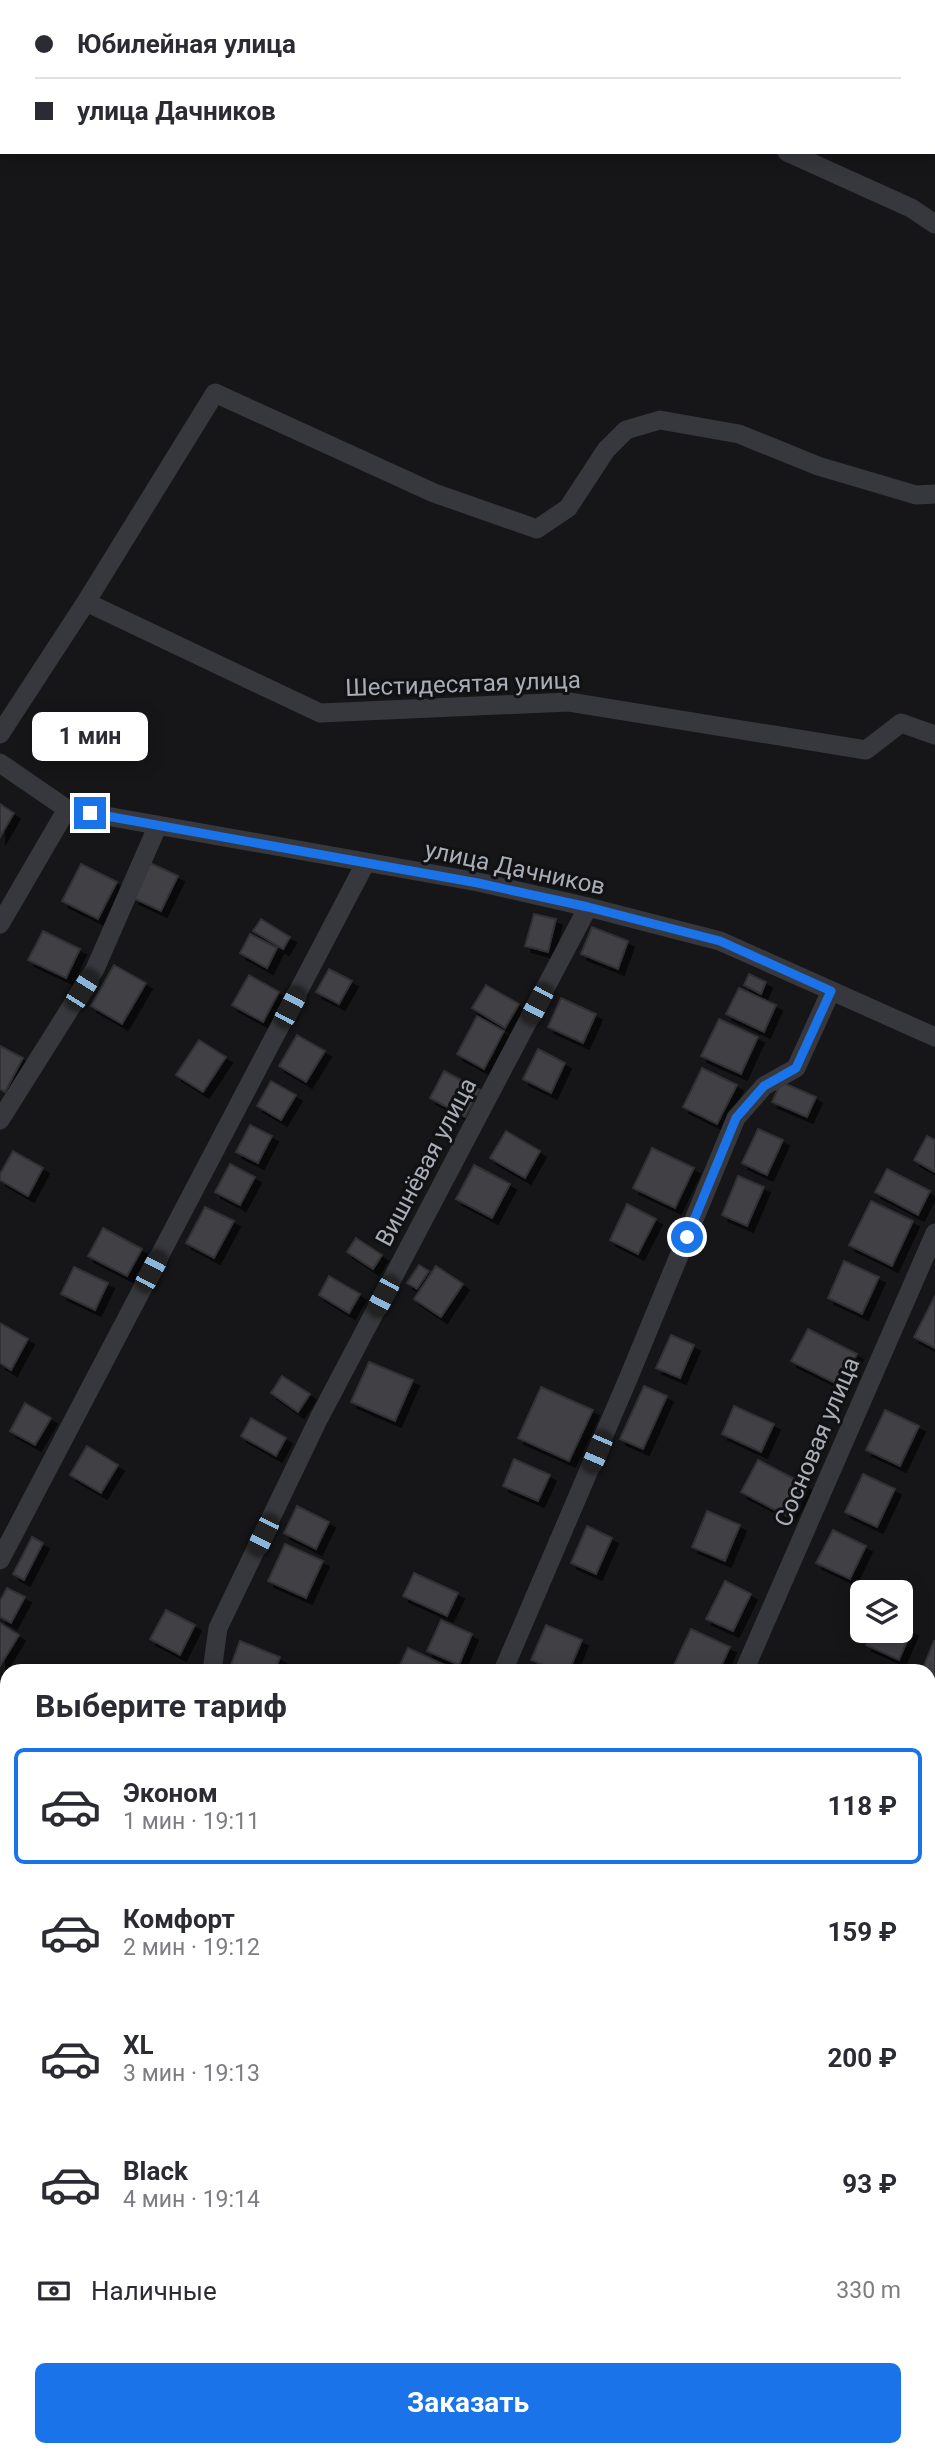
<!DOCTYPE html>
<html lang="ru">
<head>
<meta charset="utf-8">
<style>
	body { margin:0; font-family:Roboto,sans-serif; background:#f7f7f7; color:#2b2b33; height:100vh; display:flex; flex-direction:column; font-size:26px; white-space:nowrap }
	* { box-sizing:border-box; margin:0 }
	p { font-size:23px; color:#7c7c81 }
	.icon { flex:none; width:38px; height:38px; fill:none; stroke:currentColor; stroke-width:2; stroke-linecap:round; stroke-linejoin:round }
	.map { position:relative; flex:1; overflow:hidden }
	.panel { position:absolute; left:0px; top:1664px; width:936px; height:793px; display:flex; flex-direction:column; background:#fff; border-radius:21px 21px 0 0; box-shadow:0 4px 18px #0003 }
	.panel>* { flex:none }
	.hud { position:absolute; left:0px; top:0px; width:936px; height:154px; box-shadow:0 4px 18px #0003; display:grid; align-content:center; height:154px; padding:0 35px; background:#fff }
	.controls { position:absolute; left:850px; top:1580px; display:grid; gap:14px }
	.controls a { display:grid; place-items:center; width:63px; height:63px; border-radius:10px; background:#fff; box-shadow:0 4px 18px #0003; font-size:35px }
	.end { position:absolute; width:32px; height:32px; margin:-16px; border:9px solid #1a73e8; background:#fff; box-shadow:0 0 0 4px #fff }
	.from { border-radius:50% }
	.bubble { position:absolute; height:49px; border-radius:10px; background:#fff; box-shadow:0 4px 18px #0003; font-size:23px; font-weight:700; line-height:49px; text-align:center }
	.car { position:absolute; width:21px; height:42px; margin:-21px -10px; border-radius:9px; box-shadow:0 0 5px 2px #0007; background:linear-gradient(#222 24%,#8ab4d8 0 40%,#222 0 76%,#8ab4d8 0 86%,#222 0) }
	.hud b { display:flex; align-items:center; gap:24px; height:66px; font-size:26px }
	.hud b+b { border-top:2px solid #e1e1e2 }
	.hud i { width:18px; height:18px; background:#2b2b33 }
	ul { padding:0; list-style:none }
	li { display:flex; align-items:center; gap:21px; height:116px; margin:0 14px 10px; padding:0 21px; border:4px solid transparent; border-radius:10px }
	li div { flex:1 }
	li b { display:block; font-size:26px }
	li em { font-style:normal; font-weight:700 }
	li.selected { border-color:#1a73e8 }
	li>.icon { width:63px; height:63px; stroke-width:1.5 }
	h2 { padding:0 35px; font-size:32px; line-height:84px }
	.pay { display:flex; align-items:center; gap:18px; height:77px; padding:0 35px; font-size:26px }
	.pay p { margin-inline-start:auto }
	.primary-button { display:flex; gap:14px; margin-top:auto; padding:14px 35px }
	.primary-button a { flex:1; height:80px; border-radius:10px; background:#1a73e8; color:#fff; font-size:28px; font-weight:700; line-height:80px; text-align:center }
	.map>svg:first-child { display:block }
	.building { fill:#404145; stroke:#303034; stroke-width:2; filter:url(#shadow) }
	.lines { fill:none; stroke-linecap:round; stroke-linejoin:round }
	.street { stroke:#37383d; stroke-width:19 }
	.route { stroke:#1a73e8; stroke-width:9 }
	.labels { text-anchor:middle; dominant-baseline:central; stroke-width:6; stroke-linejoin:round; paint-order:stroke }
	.street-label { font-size:24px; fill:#a8adb8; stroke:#111113 }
</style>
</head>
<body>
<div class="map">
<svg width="935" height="2456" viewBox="0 0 935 2456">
	<defs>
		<filter id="shadow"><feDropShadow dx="6" dy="6" stdDeviation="0" flood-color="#0009"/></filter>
	</defs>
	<rect width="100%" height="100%" fill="#161618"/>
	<path class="building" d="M0 804 14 813 0 837Z
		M150 863 178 876 161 911 133 898Z
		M81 864 117 882 98 919 62 901Z
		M534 914 556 919 548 952 525 946Z
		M261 919 290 937 283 949 253 931Z
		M592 927 628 941 618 969 581 954Z
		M43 931 80 949 66 978 28 960Z
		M250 934 277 948 267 968 240 953Z
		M114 965 146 983 122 1024 91 1006Z
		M329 969 352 981 339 1004 316 992Z
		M749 974 766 982 761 994 744 985Z
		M249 975 279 992 263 1022 232 1005Z
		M486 985 519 1004 505 1028 472 1008Z
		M739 988 776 1005 764 1032 726 1014Z
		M561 998 596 1014 583 1043 548 1027Z
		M477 1016 504 1031 484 1069 457 1054Z
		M719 1019 758 1037 741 1074 701 1056Z
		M297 1035 325 1051 306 1082 279 1066Z
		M199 1040 226 1057 203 1092 176 1075Z
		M0 1046 23 1058 5 1092 0 1089Z
		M538 1049 565 1063 551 1093 523 1079Z
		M702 1068 737 1085 717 1124 683 1107Z
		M444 1071 480 1090 465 1117 430 1098Z
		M271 1081 296 1095 281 1120 257 1106Z
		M781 1082 816 1097 807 1117 772 1102Z
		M250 1125 272 1136 258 1163 236 1152Z
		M758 1129 783 1140 767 1175 742 1163Z
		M506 1131 540 1151 525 1178 490 1158Z
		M927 1136 935 1140V1172L914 1160Z
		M652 1148 694 1168 675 1208 633 1188Z
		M13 1151 43 1168 28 1196 0 1180V1174Z
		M230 1164 255 1177 240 1205 215 1192Z
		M474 1165 510 1184 492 1218 456 1199Z
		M887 1169 930 1191 918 1215 875 1192Z
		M738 1176 764 1187 747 1226 722 1215Z
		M871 1201 913 1221 892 1266 849 1245Z
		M627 1204 656 1219 638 1254 610 1240Z
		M205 1207 234 1221 214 1258 186 1243Z
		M103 1228 142 1249 127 1276 88 1256Z
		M356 1238 382 1255 373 1269 347 1252Z
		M844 1261 879 1277 862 1314 828 1298Z
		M419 1265 429 1271 417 1289 407 1283Z
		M436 1266 463 1284 441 1317 414 1299Z
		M74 1267 108 1283 95 1310 61 1294Z
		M329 1276 360 1294 349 1313 319 1295Z
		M935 1296V1348L914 1337Z
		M0 1323 28 1339 11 1370 0 1363Z
		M808 1329 857 1354 841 1386 791 1361Z
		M671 1335 694 1345 680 1378 656 1368Z
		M369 1362 413 1380 395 1421 351 1402Z
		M282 1376 310 1394 298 1412 271 1393Z
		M644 1386 667 1396 643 1449 620 1439Z
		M541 1387 593 1410 569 1461 518 1438Z
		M25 1403 51 1418 35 1445 10 1431Z
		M734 1406 774 1424 761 1452 722 1434Z
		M885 1410 919 1426 900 1466 866 1450Z
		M251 1418 286 1438 276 1456 241 1436Z
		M87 1446 118 1465 101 1493 70 1475Z
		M514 1459 550 1475 538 1501 503 1486Z
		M758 1460 806 1485 788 1517 741 1492Z
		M863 1474 895 1489 877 1527 845 1512Z
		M297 1506 329 1522 316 1549 284 1533Z
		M707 1511 740 1525 725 1561 692 1547Z
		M587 1526 612 1538 596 1574 571 1563Z
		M833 1530 866 1546 850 1579 816 1563Z
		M32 1537 43 1543 24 1580 13 1574Z
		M285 1544 323 1561 306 1598 268 1581Z
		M414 1573 458 1593 447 1616 403 1596Z
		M725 1581 751 1594 733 1631 706 1619Z
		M7 1588 25 1597 11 1623 0 1617V1601Z
		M166 1610 195 1625 180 1655 150 1639Z
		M441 1620 472 1634 459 1665 427 1651Z
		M0 1623 19 1635 0 1666Z
		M546 1625 582 1640 569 1671H557L531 1660Z
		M901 1625 912 1630 899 1660 866 1645 872 1631H901Z
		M691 1629 730 1647 719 1671H687L674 1665Z
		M240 1641 280 1657 275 1671H246L231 1665Z
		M934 1641H935V1678L929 1676V1671H922Z
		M408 1648 453 1669 451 1671H397Z
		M929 1701 935 1703V1734L929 1732Z
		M929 1848 935 1851V1890L929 1888Z
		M929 1915 935 1917 934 1958 929 1956Z
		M935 2163V2202L929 2200V2176Z
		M0 2367 7 2371V2400L0 2397Z
		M111 2450H128L140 2456H108Z
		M430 2450H467L465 2456H427Z
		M662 2450H699L697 2456H670L661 2452Z"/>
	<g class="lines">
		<path class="street" d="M527 0 531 2
			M787 152 911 208 935 224
			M86 602 320 713 569 702 866 750 901 723 935 735
			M0 734 86 602 215 393 434 493 537 529 568 508 606 450 626 430 660 420 739 434 818 466 916 495 935 494
			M0 763 67 809 478 882 588 907 720 941 935 1037
			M0 924 67 809
			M0 1120 95 969 158 825
			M0 1560 366 862
			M212 1671 218 1628 319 1418 588 907
			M503 1671 628 1379 736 1118 764 1086 796 1068 831 991
			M744 1671 935 1233
			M929 1808 935 1795
			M0 2277 7 2260
			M929 2357 935 2345
			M929 2403 935 2405
			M161 2456 163 2450
			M403 2456 405 2450
			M650 2456 652 2450
			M884 2456 887 2450"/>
	</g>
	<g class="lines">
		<path class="route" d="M90 813 478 883 588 907 720 941 831 991 796 1068 764 1086 736 1118 687 1237"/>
	</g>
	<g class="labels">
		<g class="street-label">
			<text transform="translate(463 684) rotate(-2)">Шестидесятая улица</text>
			<text transform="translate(515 868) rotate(12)">улица Дачников</text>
			<text transform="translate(426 1162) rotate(-62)">Вишнёвая улица</text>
			<text transform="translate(817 1442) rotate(-67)">Сосновая улица</text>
		</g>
	</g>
</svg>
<div class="controls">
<a><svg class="icon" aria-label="layers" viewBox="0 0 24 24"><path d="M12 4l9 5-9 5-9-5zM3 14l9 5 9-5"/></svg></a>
</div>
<i class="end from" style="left:687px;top:1237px"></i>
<i class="end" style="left:90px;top:813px"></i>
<div class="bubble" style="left:32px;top:712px;width:116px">1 мин</div>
<i class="car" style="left:82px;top:990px;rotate:32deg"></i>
<i class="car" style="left:537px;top:1004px;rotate:208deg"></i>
<i class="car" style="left:290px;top:1007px;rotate:28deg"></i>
<i class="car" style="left:151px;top:1271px;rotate:28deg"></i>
<i class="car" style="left:383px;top:1296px;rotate:208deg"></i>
<i class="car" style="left:597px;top:1452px;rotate:203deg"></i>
<i class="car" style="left:263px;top:1535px;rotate:206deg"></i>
<div class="hud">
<b><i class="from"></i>Юбилейная улица</b>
<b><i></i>улица Дачников</b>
</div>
<section class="panel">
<h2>Выберите тариф</h2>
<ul>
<li class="selected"><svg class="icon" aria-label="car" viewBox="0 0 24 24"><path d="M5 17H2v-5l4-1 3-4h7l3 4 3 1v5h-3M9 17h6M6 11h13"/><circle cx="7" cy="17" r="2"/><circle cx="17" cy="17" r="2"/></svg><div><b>Эконом</b><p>1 мин · 19:11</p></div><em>118 ₽</em></li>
<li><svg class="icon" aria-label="car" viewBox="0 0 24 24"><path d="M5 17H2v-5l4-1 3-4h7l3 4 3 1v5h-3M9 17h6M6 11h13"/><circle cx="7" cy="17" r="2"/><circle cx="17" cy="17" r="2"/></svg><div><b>Комфорт</b><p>2 мин · 19:12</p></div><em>159 ₽</em></li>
<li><svg class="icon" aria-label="car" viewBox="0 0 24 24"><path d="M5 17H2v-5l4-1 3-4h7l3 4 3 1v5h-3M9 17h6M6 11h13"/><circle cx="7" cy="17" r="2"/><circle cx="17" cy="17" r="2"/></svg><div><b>XL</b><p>3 мин · 19:13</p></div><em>200 ₽</em></li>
<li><svg class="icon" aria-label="car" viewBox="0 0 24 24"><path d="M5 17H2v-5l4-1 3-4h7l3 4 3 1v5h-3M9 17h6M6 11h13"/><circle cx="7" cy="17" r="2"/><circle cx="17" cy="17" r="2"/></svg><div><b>Black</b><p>4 мин · 19:14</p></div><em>93 ₽</em></li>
</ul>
<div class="pay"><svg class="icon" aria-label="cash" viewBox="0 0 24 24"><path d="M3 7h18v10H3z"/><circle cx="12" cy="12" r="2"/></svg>Наличные<p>330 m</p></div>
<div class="primary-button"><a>Заказать</a></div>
</section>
</div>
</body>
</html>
